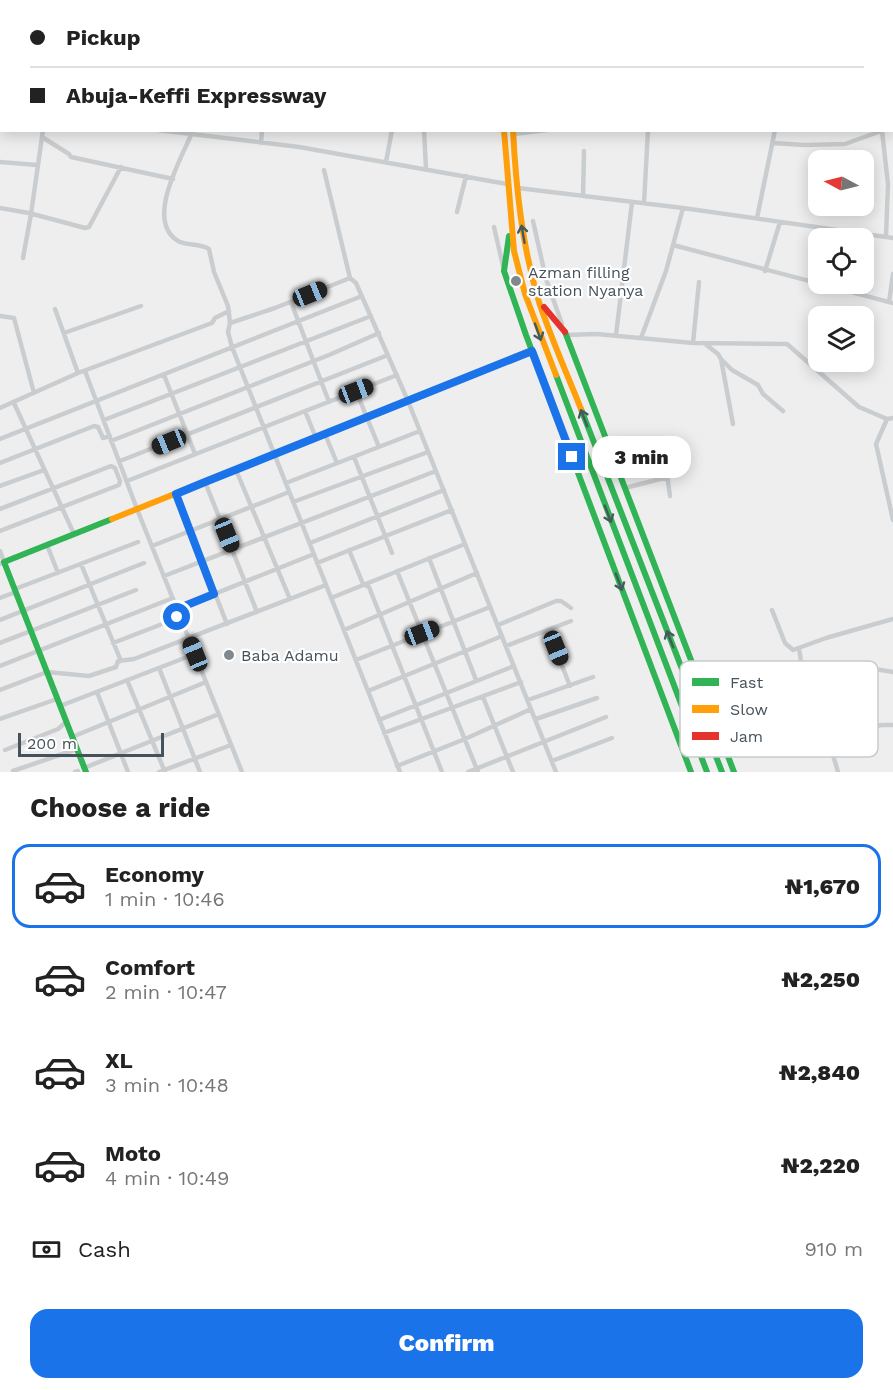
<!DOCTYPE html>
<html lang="en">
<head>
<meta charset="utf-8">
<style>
	body { margin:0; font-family:"Work Sans",sans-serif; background:#f2f2f2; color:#222; height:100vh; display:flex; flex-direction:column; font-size:22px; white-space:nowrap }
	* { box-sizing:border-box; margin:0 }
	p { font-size:20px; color:#767676 }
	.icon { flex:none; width:33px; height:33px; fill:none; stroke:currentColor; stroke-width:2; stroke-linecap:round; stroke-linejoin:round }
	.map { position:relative; height:772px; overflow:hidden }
	.side { display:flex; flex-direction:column; background:#fff; flex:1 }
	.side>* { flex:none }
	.hud { position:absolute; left:0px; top:0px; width:894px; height:132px; box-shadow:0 3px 15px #0003; display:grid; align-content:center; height:132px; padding:0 30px; background:#fff }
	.needle { width:39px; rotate:277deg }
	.tools { position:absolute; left:808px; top:150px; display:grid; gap:12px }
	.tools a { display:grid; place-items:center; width:66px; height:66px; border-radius:12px; background:#fff; box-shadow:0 3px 15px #0003; font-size:30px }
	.scale { position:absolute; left:18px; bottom:15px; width:146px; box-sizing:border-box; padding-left:6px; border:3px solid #45515b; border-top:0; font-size:16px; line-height:21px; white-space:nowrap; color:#45515b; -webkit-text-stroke:4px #fff; paint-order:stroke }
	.end { position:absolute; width:27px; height:27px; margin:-14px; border:8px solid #1a73e8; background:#fff; box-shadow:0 0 0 3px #fff }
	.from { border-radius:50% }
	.bubble { position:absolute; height:42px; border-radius:18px; background:#fff; box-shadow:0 3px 15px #0003; font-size:20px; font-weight:800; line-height:42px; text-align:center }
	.car { position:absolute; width:18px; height:36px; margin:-18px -9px; border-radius:8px; box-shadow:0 0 4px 2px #0007; background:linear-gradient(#222 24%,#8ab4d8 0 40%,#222 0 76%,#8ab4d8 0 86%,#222 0) }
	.hud b { display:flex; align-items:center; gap:21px; height:57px; font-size:22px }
	.hud b+b { border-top:2px solid #e0e0e0 }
	.hud i { width:15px; height:15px; background:#222 }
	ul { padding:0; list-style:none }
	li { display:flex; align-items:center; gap:18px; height:84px; margin:0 12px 9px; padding:0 18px; border:3px solid transparent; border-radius:18px }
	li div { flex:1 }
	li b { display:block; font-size:22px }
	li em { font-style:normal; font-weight:800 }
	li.current { border-color:#1a73e8 }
	li>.icon { width:54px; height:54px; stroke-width:1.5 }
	h2 { padding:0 30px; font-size:27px; line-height:72px }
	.pay { display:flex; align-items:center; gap:15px; height:66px; padding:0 30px; font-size:22px }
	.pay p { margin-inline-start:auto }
	.button { display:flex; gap:12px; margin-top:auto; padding:12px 30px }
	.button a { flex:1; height:69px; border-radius:18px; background:#1a73e8; color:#fff; font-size:24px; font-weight:800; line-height:69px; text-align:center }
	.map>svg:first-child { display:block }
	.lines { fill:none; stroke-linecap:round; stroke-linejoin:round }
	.street { stroke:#cacdcf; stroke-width:4.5 }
	.fast { stroke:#30b455; stroke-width:6 }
	.slow { stroke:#ff9f0a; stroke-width:6 }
	.jam { stroke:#e5322d; stroke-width:6 }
	.oneway { stroke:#435b5a }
	.route { stroke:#1a73e8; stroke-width:8 }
	.poi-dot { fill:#80888e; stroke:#fff; stroke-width:2 }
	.labels { text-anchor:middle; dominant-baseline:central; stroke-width:4.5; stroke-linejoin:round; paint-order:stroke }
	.poi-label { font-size:16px; fill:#45515b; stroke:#fff; text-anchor:start }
	.key { fill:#fff; stroke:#c7cbce; stroke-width:1.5 }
	.key-label { font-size:16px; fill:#45515b }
</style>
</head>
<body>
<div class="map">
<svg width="893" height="772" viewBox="0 0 893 772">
	<rect width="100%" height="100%" fill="#efeeee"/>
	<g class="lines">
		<path class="street" d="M38 0V2
			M351 0V2
			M408 0 409 2
			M623 0V2
			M672 0V2
			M748 0V2
			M168 2V0
			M221 2 222 0
			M273 2 274 0
			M892 29H893
			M892 80H893
			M0 107H2
			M892 129H893
			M158 130 299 147 507 184
			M424 130 426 169
			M882 131 888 184 886 236
			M514 134 547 130
			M191 135C180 161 145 221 178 241 187 246 200 243 209 249L214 272 228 306 230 323 228 332 232 347 400 772
			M42 137 69 154 71 157 173 179
			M261 143 262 130
			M773 143 804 145 845 144 884 130
			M0 162 37 165
			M386 162 392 130
			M324 170 350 278 356 283 408 401 556 772
			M518 188 683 208 893 238
			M583 196 584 151
			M644 203 648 130
			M0 208 29 213 85 228 89 227 121 167
			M457 212 466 176
			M757 218 775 130
			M533 221 546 279 562 324
			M494 227 503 266
			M673 245 893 303
			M23 258 31 214 43 130
			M765 271 780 222
			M291 302 329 402
			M889 302 893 274
			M55 309 78 373
			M0 316 14 318 34 393
			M230 323 275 308 350 278
			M64 333 141 306
			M566 335 597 334 693 343 787 344 859 407 887 419 893 418
			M616 335 632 202
			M641 338 666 271 683 208
			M693 343 699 282
			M704 343 718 354 721 359 733 424
			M723 361 732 370 758 385 763 394 783 411
			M85 371 137 509 242 772
			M164 375 195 454
			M356 391 379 447
			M14 403 74 534
			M0 408 78 373 212 323 215 318 229 311
			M305 411 316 438
			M887 419 876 444 893 520
			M104 420 371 316
			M325 434 337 463
			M0 439 362 296
			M111 441 329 355 379 333
			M354 457 392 553
			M665 460 670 496
			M120 461 388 355
			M0 463 94 426 98 427 103 438 110 436
			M236 470 290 599
			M127 481 397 375
			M205 482 257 612
			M286 483 420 431
			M0 486 44 470
			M625 488 668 477
			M176 494 227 624
			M293 502 428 452
			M0 509 111 466 115 468 120 481 119 485 0 531
			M310 543 444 490
			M47 545 58 573
			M152 546 289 492
			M349 550 363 584 369 587 442 772
			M0 551 4 562 0 564
			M429 558 476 680
			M317 563 452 510
			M81 564 121 661
			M397 571 478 772
			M164 576 436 471
			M15 589 138 542
			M0 598 16 592
			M331 598 465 544
			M177 609 314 554
			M772 610 785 643 793 650 826 638 893 619
			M0 620 144 563
			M498 625 556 601H561L571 608
			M344 630 477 573
			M548 630 570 686
			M0 643 136 590
			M113 643 170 621 180 615
			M506 646 571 621
			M799 649 802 667 822 718 838 772
			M356 660 490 607
			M0 666 173 598
			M159 668 200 772
			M836 672 863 667 893 672
			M127 680 165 772
			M0 690 47 672 89 676 116 667 118 661 134 659 326 585
			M368 691 502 636
			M97 692 128 772
			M483 697 513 772
			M528 700 593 677
			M60 706 195 654
			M0 719 57 699
			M536 719 597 698
			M379 720 514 666
			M384 733 521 682
			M72 737 206 682
			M829 741 881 725H893
			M5 750 58 729 66 722
			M552 761 612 738
			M397 766 465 739 531 709
			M84 768 219 714
			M13 771 77 749
			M75 772 78 771
			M159 772 231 745
			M468 772 606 717"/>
		<path class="fast" d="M497 0V2
			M504 271 526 335 691 772
			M504 271 509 236
			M565 332 734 772
			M556 375 707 772
			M581 409 722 772
			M86 772 4 562 112 519"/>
		<path class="slow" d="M504 130 514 251 525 294 556 375
			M513 130C516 188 522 246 539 302 551 338 567 374 581 409
			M112 519 532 351"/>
		<path class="jam" d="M506 0 507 2
			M544 307 565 332"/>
	</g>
	<defs><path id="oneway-shaft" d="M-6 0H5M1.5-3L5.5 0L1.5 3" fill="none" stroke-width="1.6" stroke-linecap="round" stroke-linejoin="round" transform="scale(1.5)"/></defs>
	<g class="oneway">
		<use href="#oneway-shaft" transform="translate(523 234) rotate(-100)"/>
		<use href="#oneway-shaft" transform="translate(538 332) rotate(70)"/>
		<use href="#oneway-shaft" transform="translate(584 418) rotate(-111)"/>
		<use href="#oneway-shaft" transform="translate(608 514) rotate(69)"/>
		<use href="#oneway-shaft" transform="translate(619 582) rotate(69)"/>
		<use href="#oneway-shaft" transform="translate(670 639) rotate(-111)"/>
	</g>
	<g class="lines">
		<path class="route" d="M177 617 180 615 177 609 214 594 176 494 205 482 532 351 572 457"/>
	</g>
	<g class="poi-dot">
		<circle cx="516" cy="281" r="6"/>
		<circle cx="229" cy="655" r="6"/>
	</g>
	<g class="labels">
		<g class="poi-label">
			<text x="528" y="272">Azman filling<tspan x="528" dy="18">station Nyanya</tspan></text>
			<text x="241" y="655">Baba Adamu</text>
		</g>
	</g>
	<rect x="680" y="661" width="198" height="96" rx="9" class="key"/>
	<rect x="692" y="678" width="27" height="8" fill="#30b455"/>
	<rect x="692" y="705" width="27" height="8" fill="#ff9f0a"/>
	<rect x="692" y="732" width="27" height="8" fill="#e5322d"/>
	<g class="key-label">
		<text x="730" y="688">Fast</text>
		<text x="730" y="715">Slow</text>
		<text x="730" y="742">Jam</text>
	</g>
</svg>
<div class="tools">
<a><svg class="needle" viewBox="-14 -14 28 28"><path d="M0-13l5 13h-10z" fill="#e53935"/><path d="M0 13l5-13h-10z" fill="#767676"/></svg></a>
<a><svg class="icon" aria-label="locate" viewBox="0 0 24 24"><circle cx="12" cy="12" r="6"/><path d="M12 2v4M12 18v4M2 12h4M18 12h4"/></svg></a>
<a><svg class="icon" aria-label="layers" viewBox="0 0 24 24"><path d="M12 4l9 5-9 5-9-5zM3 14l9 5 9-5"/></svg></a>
</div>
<div class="scale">200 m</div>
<i class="end from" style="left:177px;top:617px"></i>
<i class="end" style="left:572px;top:457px"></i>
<div class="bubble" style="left:592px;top:436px;width:99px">3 min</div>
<i class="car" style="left:310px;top:294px;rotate:68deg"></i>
<i class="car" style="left:356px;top:391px;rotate:69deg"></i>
<i class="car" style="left:169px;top:442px;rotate:248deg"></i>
<i class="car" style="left:227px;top:535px;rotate:158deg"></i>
<i class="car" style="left:422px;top:633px;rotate:69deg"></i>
<i class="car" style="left:556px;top:648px;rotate:158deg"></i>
<i class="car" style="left:195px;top:654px;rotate:338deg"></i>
<div class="hud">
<b><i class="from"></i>Pickup</b>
<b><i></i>Abuja-Keffi Expressway</b>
</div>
</div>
<section class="side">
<h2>Choose a ride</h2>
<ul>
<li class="current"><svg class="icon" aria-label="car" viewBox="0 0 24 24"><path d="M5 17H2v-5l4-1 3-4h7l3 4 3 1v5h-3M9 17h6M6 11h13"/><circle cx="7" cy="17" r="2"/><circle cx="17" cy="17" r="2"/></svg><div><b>Economy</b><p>1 min · 10:46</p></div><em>₦1,670</em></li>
<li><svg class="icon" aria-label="car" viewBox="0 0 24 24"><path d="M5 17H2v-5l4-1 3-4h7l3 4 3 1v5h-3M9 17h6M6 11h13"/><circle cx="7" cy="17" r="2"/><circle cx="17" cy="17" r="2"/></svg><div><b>Comfort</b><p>2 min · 10:47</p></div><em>₦2,250</em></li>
<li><svg class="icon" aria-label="car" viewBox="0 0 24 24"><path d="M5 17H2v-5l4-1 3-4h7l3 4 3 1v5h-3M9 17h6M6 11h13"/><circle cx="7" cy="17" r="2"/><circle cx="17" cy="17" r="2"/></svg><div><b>XL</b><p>3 min · 10:48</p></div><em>₦2,840</em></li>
<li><svg class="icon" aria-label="car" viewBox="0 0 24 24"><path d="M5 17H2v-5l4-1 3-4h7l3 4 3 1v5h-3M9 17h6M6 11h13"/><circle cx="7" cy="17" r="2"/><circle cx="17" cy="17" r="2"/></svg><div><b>Moto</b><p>4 min · 10:49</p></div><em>₦2,220</em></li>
</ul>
<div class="pay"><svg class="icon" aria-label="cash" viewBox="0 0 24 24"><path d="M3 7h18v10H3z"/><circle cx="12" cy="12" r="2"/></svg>Cash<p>910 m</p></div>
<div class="button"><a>Confirm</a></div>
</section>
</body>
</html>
